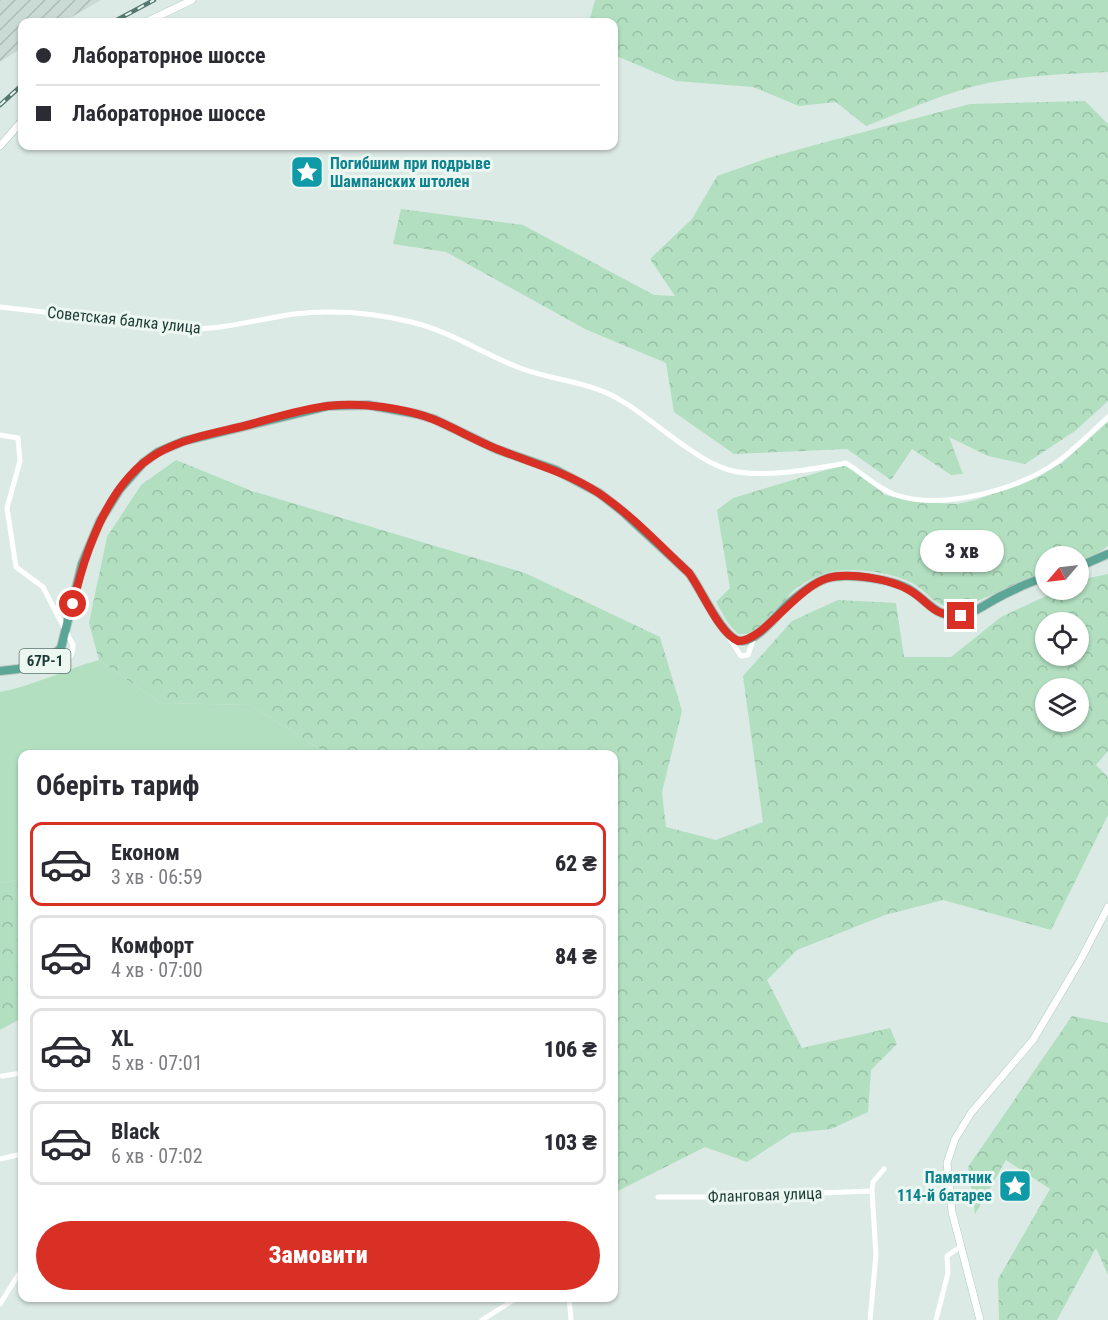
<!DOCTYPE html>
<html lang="uk">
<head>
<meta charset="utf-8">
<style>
	body { margin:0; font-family:"Roboto Condensed",sans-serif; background:#f7f7f7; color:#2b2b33; height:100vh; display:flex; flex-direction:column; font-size:22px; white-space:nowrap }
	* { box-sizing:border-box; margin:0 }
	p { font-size:20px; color:#7c7c81 }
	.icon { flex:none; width:33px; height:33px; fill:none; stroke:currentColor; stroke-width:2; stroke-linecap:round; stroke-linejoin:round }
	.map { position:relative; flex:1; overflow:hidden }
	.drawer { position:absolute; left:18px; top:750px; width:600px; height:552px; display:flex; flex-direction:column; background:#fff; border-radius:12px; box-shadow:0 2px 4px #0004 }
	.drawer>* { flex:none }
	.hud { position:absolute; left:18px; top:18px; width:600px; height:132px; border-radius:12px; box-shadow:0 2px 4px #0004; display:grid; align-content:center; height:132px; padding:0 18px; background:#fff }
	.needle { width:39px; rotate:242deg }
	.buttons { position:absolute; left:1035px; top:546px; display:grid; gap:12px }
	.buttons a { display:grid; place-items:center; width:54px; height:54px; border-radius:50%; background:#fff; box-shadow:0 2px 4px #0004; font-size:30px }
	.end { position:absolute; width:27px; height:27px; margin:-14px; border:8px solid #d93025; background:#fff; box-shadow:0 0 0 3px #fff }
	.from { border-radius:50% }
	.bubble { position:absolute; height:42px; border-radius:21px; background:#fff; box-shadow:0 2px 4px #0004; font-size:20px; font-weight:800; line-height:42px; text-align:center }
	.hud b { display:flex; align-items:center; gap:21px; height:57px; font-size:22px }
	.hud b+b { border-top:2px solid #e1e1e2 }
	.hud i { width:15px; height:15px; background:#2b2b33 }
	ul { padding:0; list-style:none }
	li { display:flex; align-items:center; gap:18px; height:84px; margin:0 12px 9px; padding:0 6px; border:3px solid #e1e1e2; border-radius:12px }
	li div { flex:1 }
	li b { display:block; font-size:22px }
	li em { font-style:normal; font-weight:800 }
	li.on { border-color:#d93025 }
	li>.icon { width:54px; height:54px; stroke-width:1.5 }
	h2 { padding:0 18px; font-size:27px; line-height:72px }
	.button { display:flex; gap:12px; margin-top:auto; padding:12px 18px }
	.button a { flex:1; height:69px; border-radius:36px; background:#d93025; color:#fff; font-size:24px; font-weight:800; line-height:69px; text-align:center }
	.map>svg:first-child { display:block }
	.industrial { fill:url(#industrial-furrows) }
	.green { fill:#b1dfc0 }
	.forest { fill:url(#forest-crowns); fill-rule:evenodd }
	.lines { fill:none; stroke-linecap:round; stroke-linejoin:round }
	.secondary-casing { stroke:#aecbc2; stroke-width:8 }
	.primary-casing { stroke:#bbc4c2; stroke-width:10 }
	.street { stroke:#fff; stroke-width:5 }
	.secondary { stroke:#fff; stroke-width:7 }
	.primary { stroke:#5ba696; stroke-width:8 }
	.rail-casing { stroke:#567770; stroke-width:4.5 }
	.rail { stroke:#ecf7f2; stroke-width:2; stroke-dasharray:7; stroke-linecap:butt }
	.route { stroke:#d93025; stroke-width:8 }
	.labels { text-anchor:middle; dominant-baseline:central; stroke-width:6; stroke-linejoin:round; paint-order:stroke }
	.shield { fill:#ecf7f2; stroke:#5a736d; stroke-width:1.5 }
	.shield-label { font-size:15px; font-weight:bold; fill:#1c3b34 }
	.culture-label { font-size:16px; font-weight:bold; fill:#0d838f; stroke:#ecf7f2; text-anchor:start }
	.street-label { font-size:16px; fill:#1c3b34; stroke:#ecf7f2 }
</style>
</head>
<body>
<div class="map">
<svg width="1108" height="1320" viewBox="0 0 1108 1320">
	<defs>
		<pattern id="industrial-furrows" width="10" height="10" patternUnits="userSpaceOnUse" patternTransform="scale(1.5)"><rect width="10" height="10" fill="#cadad4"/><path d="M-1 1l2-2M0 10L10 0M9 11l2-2" fill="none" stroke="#adbcb7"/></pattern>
		<pattern id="forest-crowns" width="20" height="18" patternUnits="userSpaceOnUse" patternTransform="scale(1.5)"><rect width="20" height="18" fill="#b1dfc0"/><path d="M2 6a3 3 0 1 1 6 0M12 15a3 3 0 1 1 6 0" fill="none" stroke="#98c0a6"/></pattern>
	</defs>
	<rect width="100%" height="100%" fill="#dceae5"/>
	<path class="industrial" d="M0 0H101L63 22H22V48L0 62Z"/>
	<path class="green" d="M99 660 160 703 250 705 329 754H22V879L0 883V692C34 686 65 669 99 660Z"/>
	<path class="forest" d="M595 0H1108V72C1068 74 1027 75 988 83 946 92 905 111 866 126L836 102 799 106 753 87 676 81 614 55V22H589Z
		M1085 101 1108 124V401L1075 431 1025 464 988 456 949 437 963 474 951 475 912 449 891 480 847 449 734 454 674 412 666 363 585 329 446 252 393 244 401 209 523 225 654 295 675 296 650 259 692 219 717 176 768 158 822 143 970 104Z
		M1108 422V546L1093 557 1079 562 1078 556H1046L1045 572 959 609C931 606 933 595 912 583 893 572 846 566 826 573 815 577 802 583 793 591 777 607 764 637 738 634L728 623 716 602 730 588 717 510 733 498 843 465 863 476 885 495 918 502 957 504 976 500 1019 484 1062 463Z
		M176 460 252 491 525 573 660 637 682 711 662 792 666 827 716 840 763 822 743 676 792 621 838 600 896 603 904 657H951L1001 617 1059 590H1078L1079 580 1108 574V751L1096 765 1108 777V815L1051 930 943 900 885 915 797 950 767 980 802 1048 890 1028 897 1044 871 1070 868 1112 831 1129 792 1133 747 1162 705 1147 614 1193V754H329L250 705 160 703 99 660 89 623 107 537 141 485ZM1046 622H1078V656H1046ZM1078 688V722H1046V688Z
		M22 879V1018L0 1030V883Z
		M1072 1016 1108 1023V1275L1096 1248 1057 1320H999L998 1279 1050 1189 1006 1160 975 1214 968 1167Z"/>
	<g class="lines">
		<defs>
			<path id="secondary" d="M146 22 192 0
				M0 146 22 121
				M980 1320 952 1212 947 1163 955 1139 971 1113 1033 1040 1080 961 1108 907"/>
			<path id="primary" d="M1078 567 1108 554
				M0 671 18 669 48 660 61 648 82 564 100 521 120 489 143 463 158 452 184 441 328 406 368 405 417 414 434 419 496 449 556 470 599 493 622 511 689 573C701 589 723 639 740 641 757 643 777 614 789 603 800 594 814 582 828 578 848 573 895 579 912 591 928 602 937 617 958 616 973 615 990 601 1003 595 1017 588 1031 581 1046 577"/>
		</defs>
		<use href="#secondary" class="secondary-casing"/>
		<use href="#primary" class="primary-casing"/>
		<path class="street" d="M0 307 191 329C226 329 259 319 294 314 332 310 374 313 411 322 450 331 483 354 520 368 554 381 590 381 622 401 647 416 668 436 692 451 703 459 716 466 729 470 760 479 813 469 846 463 862 473 878 489 896 495 943 511 1021 489 1060 460 1077 447 1093 431 1108 417
			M0 435 18 438 20 461 7 508 16 567 43 587 73 645C73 665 56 666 40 663
			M728 636 741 656 748 655 754 637
			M2 1076 22 1073
			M0 1159 22 1154
			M658 1197H720L872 1191
			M569 1298 571 1320
			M0 1304 22 1269
			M482 1320 517 1298
			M870 1320 876 1255 872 1191 873 1182 884 1169
			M936 1320 948 1273 947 1256 960 1247"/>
		<use href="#secondary" class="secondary"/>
		<use href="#primary" class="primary"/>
		<defs>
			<path id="rail" d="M113 22 154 0
				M0 105 22 85"/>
		</defs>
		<use href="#rail" class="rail-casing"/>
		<use href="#rail" class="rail"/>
	</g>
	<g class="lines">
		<path class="route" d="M73 604C85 552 108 481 158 453 184 438 215 433 244 426 271 419 300 409 328 406 360 402 406 408 435 420 457 429 476 441 497 449 531 463 566 472 597 492 631 514 660 546 689 573 703 592 718 632 738 641 763 642 796 587 828 578 850 572 890 579 909 590 932 603 929 615 961 616"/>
	</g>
	<defs>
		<symbol id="sight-square" viewBox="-11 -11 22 22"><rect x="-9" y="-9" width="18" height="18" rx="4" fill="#0f9aa8" stroke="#ecf7f2"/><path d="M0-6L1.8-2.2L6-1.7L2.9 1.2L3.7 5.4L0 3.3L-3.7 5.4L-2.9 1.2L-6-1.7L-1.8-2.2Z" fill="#fff"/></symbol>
	</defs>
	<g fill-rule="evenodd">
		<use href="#sight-square" x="288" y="153" width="38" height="38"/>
		<use href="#sight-square" x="996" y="1167" width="38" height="38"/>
	</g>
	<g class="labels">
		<rect class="shield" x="19.5" y="649" width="51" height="24" rx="4.5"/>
		<g class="shield-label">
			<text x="45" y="661">67Р-1</text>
		</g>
		<g class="culture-label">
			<text x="330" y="163">Погибшим при подрыве<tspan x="330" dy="18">Шампанских штолен</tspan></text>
			<text x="992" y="1177" text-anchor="end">Памятник<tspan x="992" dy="18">114-й батарее</tspan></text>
		</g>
		<g class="street-label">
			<text transform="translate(124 320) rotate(6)">Советская балка улица</text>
			<text transform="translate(765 1195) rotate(-2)">Фланговая улица</text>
		</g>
	</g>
</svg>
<div class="buttons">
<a><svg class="needle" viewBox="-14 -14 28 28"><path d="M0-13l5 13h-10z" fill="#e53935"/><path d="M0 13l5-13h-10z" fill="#7c7c81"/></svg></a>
<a><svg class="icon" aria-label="locate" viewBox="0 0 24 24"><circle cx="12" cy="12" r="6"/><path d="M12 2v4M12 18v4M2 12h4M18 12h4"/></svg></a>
<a><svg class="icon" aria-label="layers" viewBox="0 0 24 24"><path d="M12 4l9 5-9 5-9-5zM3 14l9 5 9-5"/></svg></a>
</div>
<i class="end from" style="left:73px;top:604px"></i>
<i class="end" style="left:961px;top:616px"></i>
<div class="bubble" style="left:920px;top:530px;width:84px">3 хв</div>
<div class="hud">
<b><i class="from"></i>Лабораторное шоссе</b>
<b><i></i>Лабораторное шоссе</b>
</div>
<section class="drawer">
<h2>Оберіть тариф</h2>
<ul>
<li class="on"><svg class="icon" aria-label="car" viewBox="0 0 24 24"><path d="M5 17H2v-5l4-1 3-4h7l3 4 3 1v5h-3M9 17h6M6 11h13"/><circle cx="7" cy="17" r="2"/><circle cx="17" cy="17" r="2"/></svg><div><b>Економ</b><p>3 хв · 06:59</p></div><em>62 ₴</em></li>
<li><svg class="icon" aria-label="car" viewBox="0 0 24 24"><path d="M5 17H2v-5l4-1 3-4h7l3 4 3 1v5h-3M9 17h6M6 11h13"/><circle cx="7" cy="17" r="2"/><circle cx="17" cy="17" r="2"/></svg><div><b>Комфорт</b><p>4 хв · 07:00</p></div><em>84 ₴</em></li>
<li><svg class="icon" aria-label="car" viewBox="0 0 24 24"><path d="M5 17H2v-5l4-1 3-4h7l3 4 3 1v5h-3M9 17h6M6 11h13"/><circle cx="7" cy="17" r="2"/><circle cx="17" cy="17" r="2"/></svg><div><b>XL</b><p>5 хв · 07:01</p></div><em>106 ₴</em></li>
<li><svg class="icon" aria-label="car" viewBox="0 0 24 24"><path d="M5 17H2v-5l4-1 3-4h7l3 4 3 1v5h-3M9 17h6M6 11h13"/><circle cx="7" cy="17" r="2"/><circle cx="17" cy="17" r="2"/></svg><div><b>Black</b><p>6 хв · 07:02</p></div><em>103 ₴</em></li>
</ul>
<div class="button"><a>Замовити</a></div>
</section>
</div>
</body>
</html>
